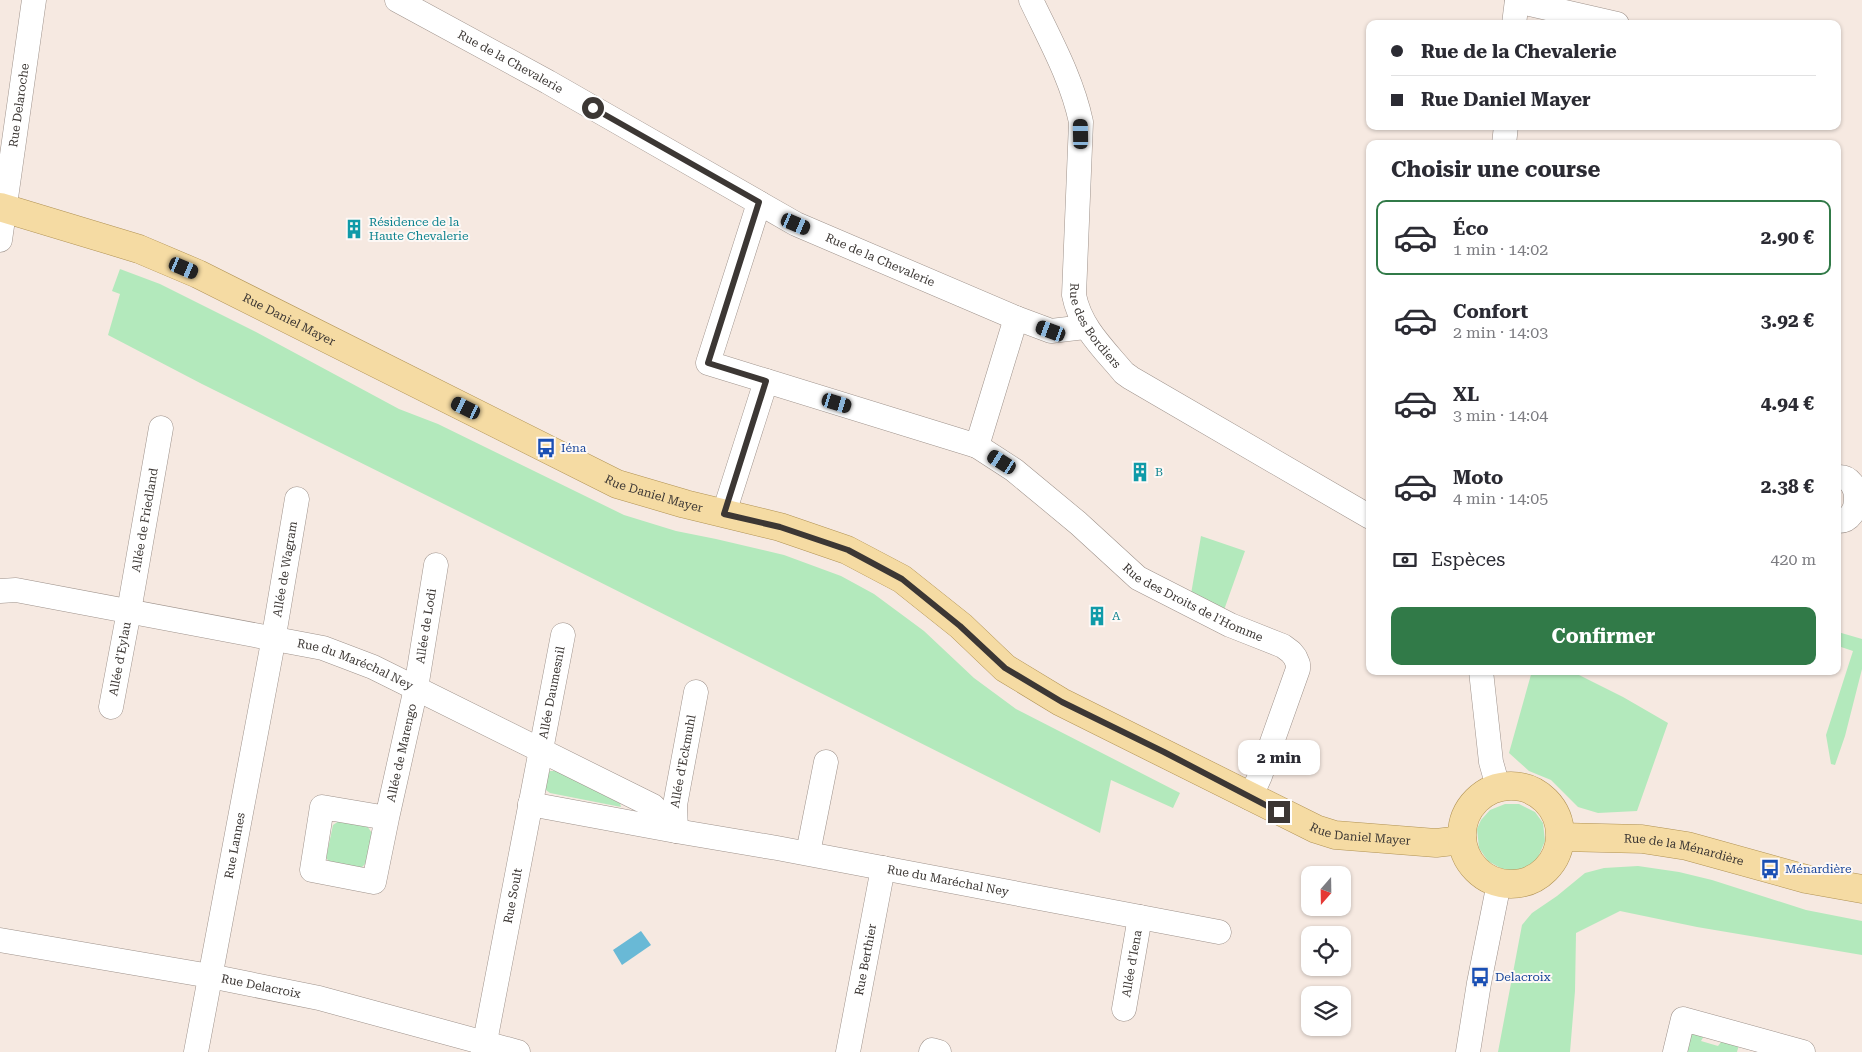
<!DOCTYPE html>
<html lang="fr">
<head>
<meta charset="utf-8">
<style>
	body { margin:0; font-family:"Roboto Serif",serif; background:#f7f7f7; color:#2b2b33; height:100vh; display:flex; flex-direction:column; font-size:19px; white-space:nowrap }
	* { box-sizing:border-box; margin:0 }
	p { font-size:16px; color:#7c7c81 }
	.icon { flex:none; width:28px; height:28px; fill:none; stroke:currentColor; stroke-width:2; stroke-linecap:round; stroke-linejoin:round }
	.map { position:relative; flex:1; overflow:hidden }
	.sheet { position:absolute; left:1366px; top:140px; width:475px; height:535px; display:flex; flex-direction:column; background:#fff; border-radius:10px; box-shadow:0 1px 4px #0004 }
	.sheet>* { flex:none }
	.top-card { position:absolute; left:1366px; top:20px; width:475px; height:110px; border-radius:10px; box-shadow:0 1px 4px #0004; display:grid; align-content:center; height:110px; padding:0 25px; background:#fff }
	.needle { width:32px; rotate:200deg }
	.controls { position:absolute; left:1301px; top:866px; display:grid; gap:10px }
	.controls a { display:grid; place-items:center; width:50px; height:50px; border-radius:10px; background:#fff; box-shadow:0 1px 4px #0004; font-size:25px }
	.end { position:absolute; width:22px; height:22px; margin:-11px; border:6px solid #3c3734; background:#fff; box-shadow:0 0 0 2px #fff }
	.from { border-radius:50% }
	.bubble { position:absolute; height:35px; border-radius:10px; background:#fff; box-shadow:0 1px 4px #0004; font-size:16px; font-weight:700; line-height:35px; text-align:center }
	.car { position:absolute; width:15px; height:30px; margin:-15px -8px; border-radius:6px; box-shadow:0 0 4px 1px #0007; background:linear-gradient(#222 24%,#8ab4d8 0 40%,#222 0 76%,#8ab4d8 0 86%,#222 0) }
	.top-card b { display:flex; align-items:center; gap:18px; height:48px; font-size:19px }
	.top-card b+b { border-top:1px solid #e1e1e2 }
	.top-card i { width:12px; height:12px; background:#2b2b33 }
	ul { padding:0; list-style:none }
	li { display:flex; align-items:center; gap:15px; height:75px; margin:0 10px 8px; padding:0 15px; border:2px solid transparent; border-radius:10px }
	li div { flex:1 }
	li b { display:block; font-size:19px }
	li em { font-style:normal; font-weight:700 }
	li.selected { border-color:#317a48 }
	li>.icon { width:45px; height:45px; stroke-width:1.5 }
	h2 { padding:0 25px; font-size:22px; line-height:60px }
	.pay { display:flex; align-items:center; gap:12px; height:55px; padding:0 25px; font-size:19px }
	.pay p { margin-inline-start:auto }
	.button { display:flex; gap:10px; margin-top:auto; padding:10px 25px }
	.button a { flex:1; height:58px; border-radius:10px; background:#317a48; color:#fff; font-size:20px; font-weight:700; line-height:58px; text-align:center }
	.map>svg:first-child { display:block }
	.green { fill:#b3e9bc }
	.water { fill:#69b9d6 }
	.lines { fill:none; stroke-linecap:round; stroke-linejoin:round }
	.minor-casing { stroke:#9e928b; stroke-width:25 }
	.major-casing { stroke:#b09254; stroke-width:29 }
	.minor { stroke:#fff; stroke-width:24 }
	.major { stroke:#f5dba3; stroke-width:28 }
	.route { stroke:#3c3734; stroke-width:6 }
	.labels { text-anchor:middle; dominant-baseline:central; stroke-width:4; stroke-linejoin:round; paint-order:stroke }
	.street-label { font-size:12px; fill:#3c3734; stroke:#fdf8f5 }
	.culture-label { font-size:12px; fill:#0d838f; stroke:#fdf8f5; text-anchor:start }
	.transit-label { font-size:12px; fill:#164399; stroke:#fdf8f5; text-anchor:start }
</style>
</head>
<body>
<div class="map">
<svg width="1862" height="1052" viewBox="0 0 1862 1052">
	<rect width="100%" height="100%" fill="#f6e9e1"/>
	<path class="green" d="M120 269 160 284 256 332 399 409 438 424 624 515 676 531 716 539 784 555 841 576 874 594 924 631 974 678 1016 709 1180 793 1173 808 1111 780 1100 833 456 510 202 384 108 335 120 294 112 291Z
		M1201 536 1245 551 1224 610 1191 594Z
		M1838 632 1862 639V669L1845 736 1835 765 1831 764 1826 735 1853 651 1838 646Z
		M1532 671H1571L1623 697 1668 723 1637 811 1598 813 1578 807 1551 780 1529 771 1509 753Z
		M550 771H557L620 803 621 807 550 793 546 790C545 783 545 776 550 771Z
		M1505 804H1519L1535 812 1543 823 1545 841 1537 860 1522 871 1504 870 1488 861 1479 848 1477 829 1481 820 1490 810Z
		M339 821 367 826 372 833 366 863 360 869 332 864 326 858 333 825Z
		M1638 866 1679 872 1712 880 1806 910 1862 921V955L1697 927 1620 911 1576 933 1575 991 1570 1052H1498L1522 925 1532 913 1557 896 1585 873 1604 868Z
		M1708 1029 1701 1041 1718 1046 1727 1034 1740 1041 1737 1052H1684L1689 1034Z"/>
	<path class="water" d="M641 931 651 945 622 965 613 950Z"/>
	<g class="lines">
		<defs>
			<g id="minor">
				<path id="s1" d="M397 0 548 82 796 224 1016 318 1051 331 1085 327"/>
				<path id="s2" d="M1031 0C1050 40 1072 79 1081 122L1074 295C1080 327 1104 349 1124 373L1131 378 1370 517"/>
				<path d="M1517 1 1617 24"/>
				<path d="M1514 24 1517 0"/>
				<path d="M1504 144 1506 126"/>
				<path id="s3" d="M759 203 708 363 977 446 1014 470 1078 523 1138 578 1230 625 1283 646 1291 652 1295 657 1298 664V669L1260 776 1250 798"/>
				<path id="s4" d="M0 240 34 0"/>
				<path d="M977 446 1016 318"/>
				<path d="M1838 477C1862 475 1862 522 1838 521"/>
				<path d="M724 513 766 381"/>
				<path id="s5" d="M0 591 16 590 323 648 373 667 653 806 676 831 777 848 1219 932"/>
				<path d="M1481 671 1491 762 1498 787"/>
				<path id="s6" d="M111 707 129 611 161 428"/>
				<path id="s7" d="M530 804 676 831 675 805 696 692"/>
				<path id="s8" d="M387 818 374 882 312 870 322 807 387 818 416 688 436 565"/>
				<path d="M808 853 826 762"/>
				<path id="s9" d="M0 940 210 976 319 998 518 1052"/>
				<path id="s10" d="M1124 1009 1140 917"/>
				<path id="s11" d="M196 1052 271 653 297 499"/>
				<path id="s12" d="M483 1052 563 635"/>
				<path id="s13" d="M848 1052 883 868"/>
				<path d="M931 1052 932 1050 939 1052"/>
				<path d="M1468 1052 1479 983 1499 883"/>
				<path d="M1675 1052 1683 1019 1803 1052"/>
			</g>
			<g id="major">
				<path id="s14" d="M0 207 139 249 198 274 617 484 685 504 780 527 847 550 902 579 961 626 1005 668 1061 702 1316 829 1335 835 1436 843 1462 840"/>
				<circle cx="1511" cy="835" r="49"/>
				<path id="s15" d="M1561 837 1642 839 1687 846 1806 879 1862 889"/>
			</g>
		</defs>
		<use href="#minor" class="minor-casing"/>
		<use href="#major" class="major-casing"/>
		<use href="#minor" class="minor"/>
		<use href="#major" class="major"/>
	</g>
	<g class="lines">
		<path class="route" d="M593 108 759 202 708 363 766 381 724 514 780 527 848 550 902 579 960 626 1005 668 1062 702 1164 752 1279 812"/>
	</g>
	<defs>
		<symbol id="building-bare" viewBox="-9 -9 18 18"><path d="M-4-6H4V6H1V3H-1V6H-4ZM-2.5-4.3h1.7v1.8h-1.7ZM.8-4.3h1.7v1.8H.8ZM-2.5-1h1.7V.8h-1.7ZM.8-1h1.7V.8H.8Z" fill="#0f9aa8" stroke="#fdf8f5" stroke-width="2.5" paint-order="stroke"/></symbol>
		<symbol id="bus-bare" viewBox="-9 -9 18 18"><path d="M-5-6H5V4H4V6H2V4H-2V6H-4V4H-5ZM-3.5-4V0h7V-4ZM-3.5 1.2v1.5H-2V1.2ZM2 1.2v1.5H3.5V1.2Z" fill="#1a4fb4" stroke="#fdf8f5" stroke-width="2.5" paint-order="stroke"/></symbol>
	</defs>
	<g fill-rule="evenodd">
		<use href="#building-bare" x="340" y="215" width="28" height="28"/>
		<use href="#bus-bare" x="532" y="434" width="28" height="28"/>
		<use href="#building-bare" x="1126" y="458" width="28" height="28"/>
		<use href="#building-bare" x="1083" y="602" width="28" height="28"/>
		<use href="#bus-bare" x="1756" y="855" width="28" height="28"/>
		<use href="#bus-bare" x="1466" y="963" width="28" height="28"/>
	</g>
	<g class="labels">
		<g class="street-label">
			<text stroke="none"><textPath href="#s1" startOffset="129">Rue de la Chevalerie</textPath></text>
			<text stroke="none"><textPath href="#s4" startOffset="136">Rue Delaroche</textPath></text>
			<text stroke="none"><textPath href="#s1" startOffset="549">Rue de la Chevalerie</textPath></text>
			<text stroke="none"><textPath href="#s14" startOffset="311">Rue Daniel Mayer</textPath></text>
			<text stroke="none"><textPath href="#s2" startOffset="342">Rue des Bordiers</textPath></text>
			<text stroke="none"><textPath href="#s14" startOffset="716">Rue Daniel Mayer</textPath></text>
			<text stroke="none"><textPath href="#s6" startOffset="190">Allée de Friedland</textPath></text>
			<text stroke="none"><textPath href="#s11" startOffset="491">Allée de Wagram</textPath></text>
			<text stroke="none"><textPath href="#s3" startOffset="718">Rue des Droits de l'Homme</textPath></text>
			<text stroke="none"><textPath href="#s8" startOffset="454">Allée de Lodi</textPath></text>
			<text stroke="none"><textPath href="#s6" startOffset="49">Allée d'Eylau</textPath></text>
			<text stroke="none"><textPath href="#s5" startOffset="364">Rue du Maréchal Ney</textPath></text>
			<text stroke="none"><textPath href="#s12" startOffset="366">Allée Daumesnil</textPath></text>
			<text stroke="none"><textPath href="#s8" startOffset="325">Allée de Marengo</textPath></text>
			<text stroke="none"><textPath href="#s7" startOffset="219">Allée d'Eckmuhl</textPath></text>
			<text stroke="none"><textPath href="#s14" startOffset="1511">Rue Daniel Mayer</textPath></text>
			<text stroke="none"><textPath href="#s11" startOffset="210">Rue Lannes</textPath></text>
			<text stroke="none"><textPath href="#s15" startOffset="124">Rue de la Ménardière</textPath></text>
			<text stroke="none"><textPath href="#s5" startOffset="1005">Rue du Maréchal Ney</textPath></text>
			<text stroke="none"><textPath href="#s12" startOffset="159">Rue Soult</textPath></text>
			<text stroke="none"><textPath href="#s13" startOffset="94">Rue Berthier</textPath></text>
			<text stroke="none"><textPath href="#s10" startOffset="46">Allée d'Iena</textPath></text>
			<text stroke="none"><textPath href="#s9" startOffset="265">Rue Delacroix</textPath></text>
		</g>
		<g class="culture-label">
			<text x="369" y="222">Résidence de la<tspan x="369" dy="14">Haute Chevalerie</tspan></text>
			<text x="1155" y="472">B</text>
			<text x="1112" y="616">A</text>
		</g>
		<g class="transit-label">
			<text x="561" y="448">Iéna</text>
			<text x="1785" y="869">Ménardière</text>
			<text x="1495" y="977">Delacroix</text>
		</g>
	</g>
</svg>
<div class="controls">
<a><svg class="needle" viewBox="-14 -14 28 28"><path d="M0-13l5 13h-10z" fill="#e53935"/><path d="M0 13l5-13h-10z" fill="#7c7c81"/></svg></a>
<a><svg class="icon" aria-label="locate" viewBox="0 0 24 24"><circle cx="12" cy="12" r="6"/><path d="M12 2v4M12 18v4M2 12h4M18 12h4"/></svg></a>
<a><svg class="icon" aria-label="layers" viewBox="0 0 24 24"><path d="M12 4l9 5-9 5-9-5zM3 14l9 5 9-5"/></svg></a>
</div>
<i class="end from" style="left:593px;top:108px"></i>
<i class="end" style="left:1279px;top:812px"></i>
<div class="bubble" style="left:1238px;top:740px;width:82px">2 min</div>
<i class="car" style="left:1081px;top:134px;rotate:359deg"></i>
<i class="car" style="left:796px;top:224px;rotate:113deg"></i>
<i class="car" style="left:184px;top:268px;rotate:113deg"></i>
<i class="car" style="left:1051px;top:331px;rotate:290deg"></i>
<i class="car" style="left:837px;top:403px;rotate:107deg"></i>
<i class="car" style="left:466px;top:408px;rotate:296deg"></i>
<i class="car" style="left:1002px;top:462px;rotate:302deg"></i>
<div class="top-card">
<b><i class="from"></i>Rue de la Chevalerie</b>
<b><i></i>Rue Daniel Mayer</b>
</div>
<section class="sheet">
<h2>Choisir une course</h2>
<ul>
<li class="selected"><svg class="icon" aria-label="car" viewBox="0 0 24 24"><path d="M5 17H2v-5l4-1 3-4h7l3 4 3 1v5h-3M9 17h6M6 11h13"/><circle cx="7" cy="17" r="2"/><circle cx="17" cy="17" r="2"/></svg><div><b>Éco</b><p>1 min · 14:02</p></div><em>2.90 €</em></li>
<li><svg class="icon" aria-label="car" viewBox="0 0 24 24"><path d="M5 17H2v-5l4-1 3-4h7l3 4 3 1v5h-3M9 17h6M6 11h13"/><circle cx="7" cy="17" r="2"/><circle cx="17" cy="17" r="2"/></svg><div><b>Confort</b><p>2 min · 14:03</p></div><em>3.92 €</em></li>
<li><svg class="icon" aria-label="car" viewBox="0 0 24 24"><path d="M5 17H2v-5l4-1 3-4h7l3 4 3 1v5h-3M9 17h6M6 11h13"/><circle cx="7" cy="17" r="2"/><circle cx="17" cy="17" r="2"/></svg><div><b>XL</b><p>3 min · 14:04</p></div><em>4.94 €</em></li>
<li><svg class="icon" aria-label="car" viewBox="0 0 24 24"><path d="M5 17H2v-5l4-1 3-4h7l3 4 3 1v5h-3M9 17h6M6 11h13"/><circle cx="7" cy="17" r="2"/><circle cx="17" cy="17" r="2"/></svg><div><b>Moto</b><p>4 min · 14:05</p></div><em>2.38 €</em></li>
</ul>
<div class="pay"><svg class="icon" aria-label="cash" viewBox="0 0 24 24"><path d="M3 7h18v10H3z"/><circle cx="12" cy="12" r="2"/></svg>Espèces<p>420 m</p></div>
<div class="button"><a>Confirmer</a></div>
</section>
</div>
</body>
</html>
